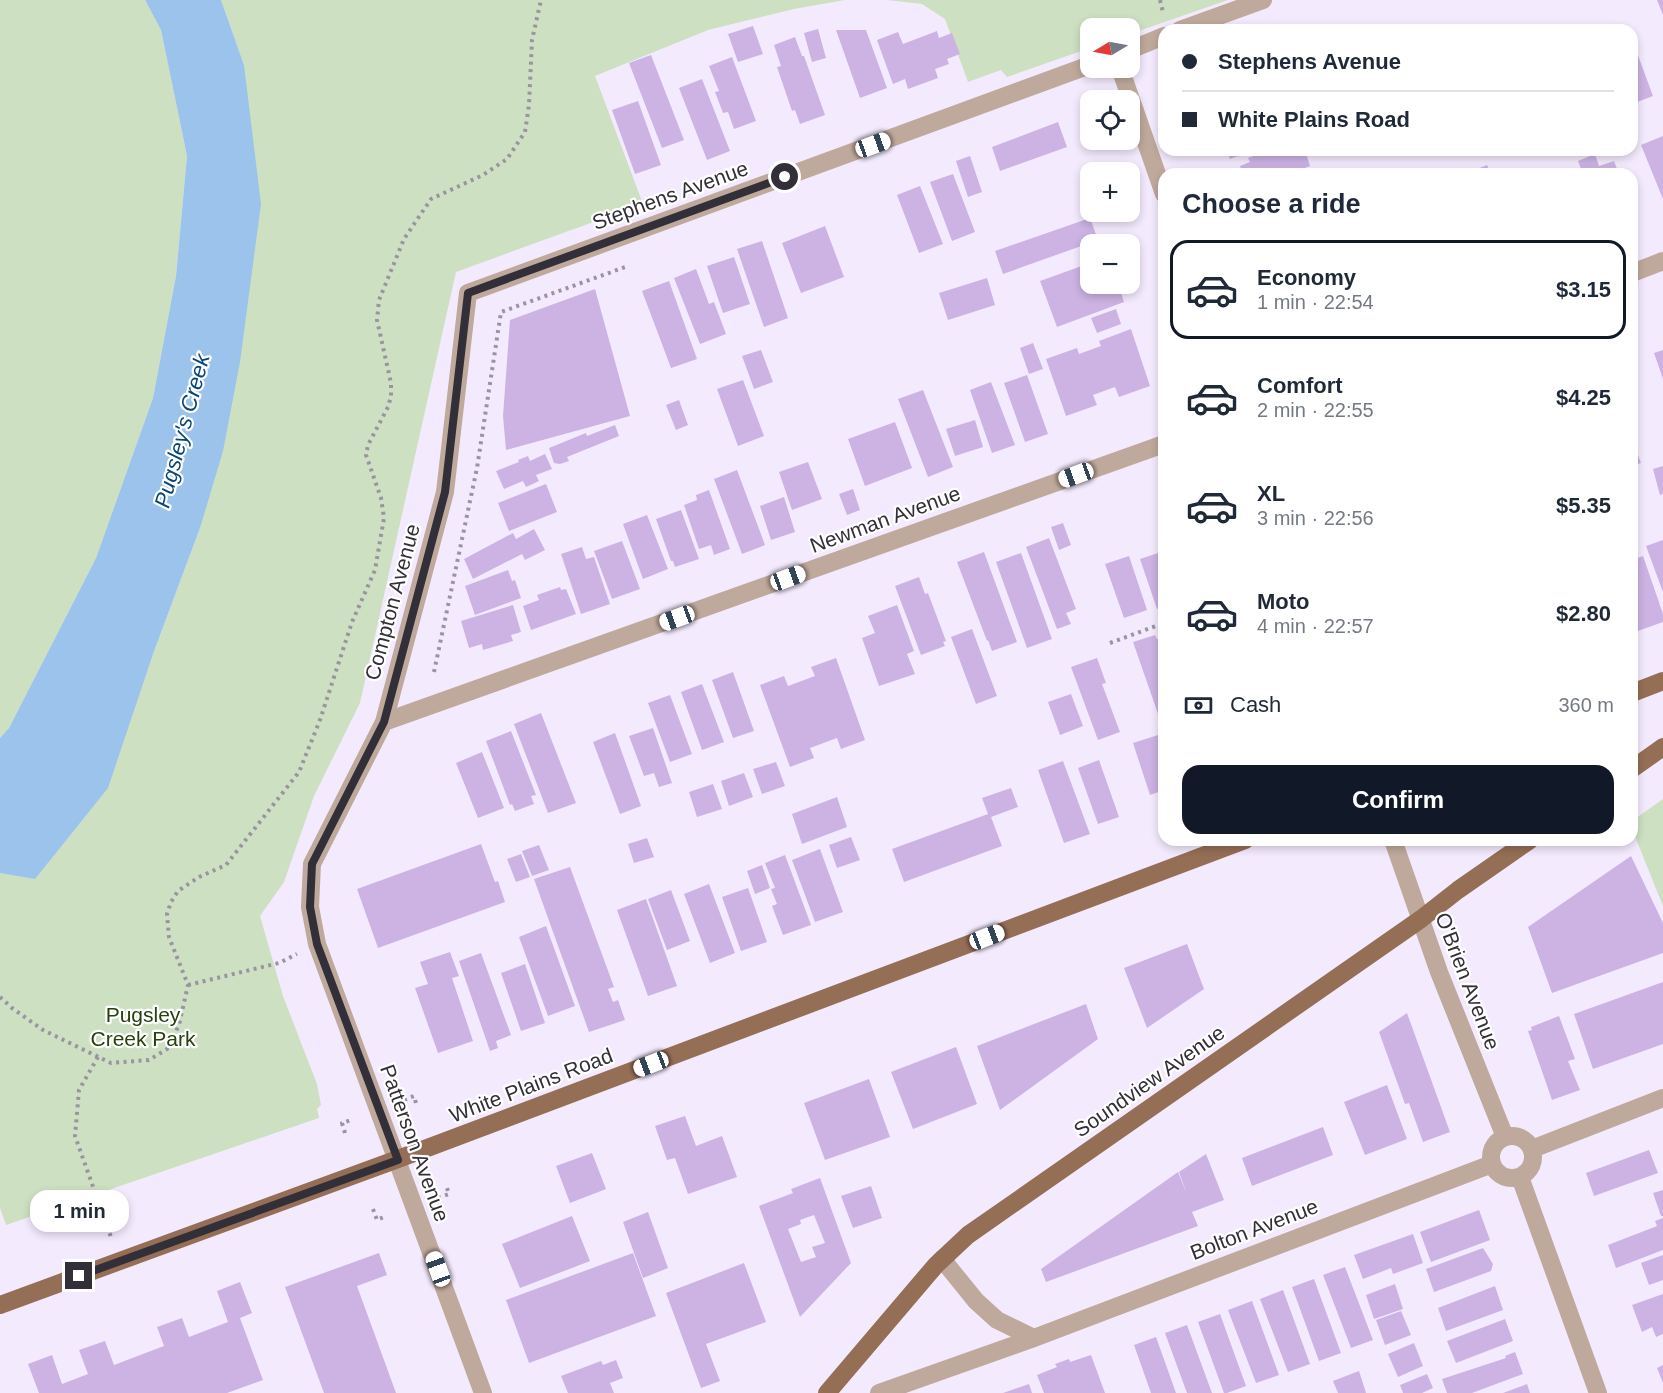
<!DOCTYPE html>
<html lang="en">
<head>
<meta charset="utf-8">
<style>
	body { margin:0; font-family:Helvetica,sans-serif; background:#f6f6f7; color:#1f2937; height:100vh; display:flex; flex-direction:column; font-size:22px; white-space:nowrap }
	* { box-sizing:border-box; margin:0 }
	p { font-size:20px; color:#747a83 }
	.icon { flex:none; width:33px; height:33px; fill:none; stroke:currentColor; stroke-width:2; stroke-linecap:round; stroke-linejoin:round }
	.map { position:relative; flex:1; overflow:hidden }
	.panel { position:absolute; left:1158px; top:168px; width:480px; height:678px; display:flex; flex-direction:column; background:#fff; border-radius:18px; box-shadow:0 3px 9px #0003 }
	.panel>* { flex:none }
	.guide { position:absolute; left:1158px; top:24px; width:480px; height:132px; border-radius:18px; box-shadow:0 3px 9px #0003; display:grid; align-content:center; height:132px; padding:0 24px; background:#fff }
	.needle { width:39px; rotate:260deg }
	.buttons { position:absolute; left:1080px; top:18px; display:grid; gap:12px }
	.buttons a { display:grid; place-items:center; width:60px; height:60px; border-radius:12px; background:#fff; box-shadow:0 3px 9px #0003; font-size:30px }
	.end { position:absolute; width:27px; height:27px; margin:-14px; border:8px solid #332f38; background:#fff; box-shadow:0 0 0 3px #fff }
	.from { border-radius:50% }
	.bubble { position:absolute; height:42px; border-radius:18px; background:#fff; box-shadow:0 3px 9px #0003; font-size:20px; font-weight:700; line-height:42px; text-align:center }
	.car { position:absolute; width:18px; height:36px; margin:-18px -9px; border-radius:8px; box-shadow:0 0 4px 2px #0007; background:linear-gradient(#fff 24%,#345 0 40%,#fff 0 76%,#345 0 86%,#fff 0) }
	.guide b { display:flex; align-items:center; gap:21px; height:57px; font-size:22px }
	.guide b+b { border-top:2px solid #e0e1e3 }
	.guide i { width:15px; height:15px; background:#1f2937 }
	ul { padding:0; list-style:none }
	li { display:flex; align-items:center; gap:18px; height:99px; margin:0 12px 9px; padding:0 12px; border:3px solid transparent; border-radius:18px }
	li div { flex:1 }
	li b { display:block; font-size:22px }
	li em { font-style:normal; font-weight:700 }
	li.selected { border-color:#111827 }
	li>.icon { width:54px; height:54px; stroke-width:1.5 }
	h2 { padding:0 24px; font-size:27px; line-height:72px }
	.pay { display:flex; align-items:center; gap:15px; height:66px; padding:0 24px; font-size:22px }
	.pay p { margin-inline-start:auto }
	.action { display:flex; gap:12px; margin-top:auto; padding:12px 24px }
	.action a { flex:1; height:69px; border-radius:18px; background:#111827; color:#fff; font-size:24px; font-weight:700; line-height:69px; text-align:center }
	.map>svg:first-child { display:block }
	.green { fill:#cee0c2 }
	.water { fill:#9bc3eb }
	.building { fill:#ccb3e3; fill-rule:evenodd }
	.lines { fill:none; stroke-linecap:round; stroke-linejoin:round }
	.path { stroke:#9a93a2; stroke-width:4; stroke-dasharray:3 4.5; stroke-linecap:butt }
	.minor { stroke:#bfa99c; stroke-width:18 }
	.major { stroke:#956e56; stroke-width:18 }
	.route { stroke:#332f38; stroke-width:8 }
	.labels { text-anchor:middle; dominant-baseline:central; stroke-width:4.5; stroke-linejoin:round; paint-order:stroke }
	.street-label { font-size:21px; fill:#332f38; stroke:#fff }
	.park-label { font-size:21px; fill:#27400d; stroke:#fff }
	.water-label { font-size:22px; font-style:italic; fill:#064677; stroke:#fff }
</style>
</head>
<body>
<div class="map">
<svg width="1663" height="1393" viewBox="0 0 1663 1393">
	<rect width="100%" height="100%" fill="#f4eafe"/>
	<path class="green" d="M0 0H145L161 30 187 156 176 276 153 398 96 558 9 728 0 738Z
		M221 0H845L794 9 708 30 595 76 643 204 456 272 360 703 314 796 284 882 260 916 283 996 317 1084 321 1105 317 1109 319 1118 6 1225 0 1208V873L35 878 153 654 200 528 244 65Z
		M887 0H1228L1130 34V28H1090V48L1007 77 1001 70 968 82 945 19 922 4Z
		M1663 799V906L1632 829V821Z"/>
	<path class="water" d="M145 0H221L244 65 261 204 240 362 223 451 200 528 153 654 108 788 35 879 0 873V738L9 728 96 558 153 398 176 276 187 156 161 30Z"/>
	<path class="building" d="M1657 0H1663V15Z
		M1367 25 1369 30H1354Z
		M753 26 763 54 738 62 728 34Z
		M818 29 826 58 812 62 804 33Z
		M836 30H866L887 88 860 98Z
		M937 31 939 38 952 33 960 54 947 59 949 64 935 69 938 78 908 89 905 79 893 84 877 40 898 32 903 44Z
		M795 37 802 56H804L825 115 800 124 795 110 792 111 777 67 781 66 774 45Z
		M1636 50 1653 96 1632 104V52Z
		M651 55 684 140 662 148 629 63Z
		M732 57 756 121 734 129 728 112 723 113 715 92 719 91 709 66Z
		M702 79 730 151 707 160 679 88Z
		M638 101 661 165 635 174 612 110Z
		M1058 122 1067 147 1000 171 992 147Z
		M1663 136V199L1641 145Z
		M1227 150H1254L1230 159Z
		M1269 150H1290L1291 152 1305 150 1310 166 1289 174H1243L1240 166 1250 162 1248 158Z
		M1595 154 1599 166 1614 161 1619 174H1581L1579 170 1581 169 1578 161Z
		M970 156 982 192 968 197 956 161Z
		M1487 165 1491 174H1465Z
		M953 174 975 232 952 241 930 182Z
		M920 186 943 244 919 253 897 195Z
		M1090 218 1098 240 1003 274 995 251Z
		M825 226 844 277 801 293 782 243Z
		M762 241 788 318 764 327 737 249Z
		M734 257 750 304 723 313 707 266Z
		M1090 263V284H1118L1124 302 1057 327 1040 281Z
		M696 269 709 304 714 302 726 334 700 344 674 278Z
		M987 278 995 305 948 320 939 293Z
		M669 281 697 359 671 368 642 291Z
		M595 289 630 416 506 450 503 416 510 320Z
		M1116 309 1121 324 1097 333 1091 318Z
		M1131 329 1150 386 1119 397 1115 387 1093 395 1097 405 1066 416 1046 359 1077 348 1079 354 1101 346 1099 341Z
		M1033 343 1043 369 1029 374 1020 348Z
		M761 350 773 382 754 389 742 356Z
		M1663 350V379L1654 353Z
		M1027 375 1048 434 1025 442 1004 383Z
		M743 380 764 436 738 446 717 389Z
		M991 382 1015 445 992 453 970 390Z
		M923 390 953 467 928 477 898 399Z
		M679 400 688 425 676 430 666 405Z
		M975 420 983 447 955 456 946 429Z
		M895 422 912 468 865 486 848 439Z
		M615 425 619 436 567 457 569 461 560 464 554 463 549 448 586 433 587 436Z
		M1632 440 1641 463 1632 466Z
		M545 454 552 469 536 475 539 481 526 487 523 481 504 489 496 471 519 462 518 460 528 456 530 461Z
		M808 462 822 499 792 510 779 472Z
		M1663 466V494L1660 495 1653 469Z
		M737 470 765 545 742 554 714 479Z
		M546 484 557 512 509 531 498 503Z
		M853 489 860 510 847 515 839 494Z
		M709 490 730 549 714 555 711 545 699 549 684 505 697 500 696 495Z
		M784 497 795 532 771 540 760 506Z
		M681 510 699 559 675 567 673 561H671L656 519Z
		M647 515 668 569 643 579 623 524Z
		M1063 523 1071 545 1059 550 1051 527Z
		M534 529 545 550 525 560 522 554 473 579 464 559 513 533 516 539Z
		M1049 538 1076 609 1066 613 1071 624 1057 629 1026 547Z
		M1663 540V592L1646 546Z
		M622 541 640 589 612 599 594 551Z
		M582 547 586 559 594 557 610 604 581 614 561 554Z
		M1164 551V606L1157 609 1140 559Z
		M984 552 1017 642 992 651 988 640 987 641 957 562Z
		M1021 553 1052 639 1027 648 996 562Z
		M1129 556 1147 610 1124 618 1105 564Z
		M1643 556 1663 614V622L1635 632 1636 636 1632 637V560Z
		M508 570 512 581 515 580 521 598 475 615 465 586Z
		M919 577 925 594 928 593 946 641 943 642 945 646 921 655 895 586Z
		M560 587 561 590 566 589 576 614 531 630 523 606 539 600 537 595Z
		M513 605 521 632 511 635 513 641 483 650 482 644 469 648 461 621Z
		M897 605 914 651 907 654 915 674 879 686 862 638 875 633 868 616Z
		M972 629 997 696 976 704 951 637Z
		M1155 635 1157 639H1159L1164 651V731L1133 642Z
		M836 658 865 740 841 749 837 738 810 748 814 758 790 767 760 685 784 676 788 686 815 676 811 667Z
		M1097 658 1106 683 1102 684 1120 732 1098 740 1071 667Z
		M733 672 754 731 733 738 712 680Z
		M702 684 724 742 702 750 681 692Z
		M1071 694 1083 726 1060 735 1048 702Z
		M670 695 692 754 670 762 648 703Z
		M541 713 576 803 548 813 514 724Z
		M653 728 672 783 659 787 654 773 644 776 629 736Z
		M511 731 536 795 531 796 534 804 515 811 512 804 510 805 486 741Z
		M615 733 641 806 620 814 593 742Z
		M1158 735 1164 752V790L1150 795 1133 743Z
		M482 752 504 808 478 818 456 763Z
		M1099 760 1119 817 1098 824 1078 768Z
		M1063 761 1090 834 1064 843 1038 770Z
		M776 762 785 786 762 794 753 769Z
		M744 773 753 797 729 806 721 781Z
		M713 784 722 809 697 817 689 792Z
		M1011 788 1018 807 991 817 1002 846 904 882 892 849 988 814 982 798Z
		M837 797 847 827 802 844 792 814Z
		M851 837 860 860 837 868 829 845Z
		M647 838 654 857 634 863 628 844Z
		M481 844 495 882 498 881 505 902 378 948 357 889Z
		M539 845 549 870 532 876 522 851Z
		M820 849 843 912 815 922 792 860Z
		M521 854 530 877 516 882 507 859Z
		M785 855 811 925 783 935 772 906 777 904 771 889 775 888 765 863Z
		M1631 856 1663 923V953L1552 993 1528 927Z
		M762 865 770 888 755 894 747 871Z
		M570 867 614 987 608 989 613 1002 618 1000 625 1020 589 1032 534 879Z
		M709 884 735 953 710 963 684 894Z
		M748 888 767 942 741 951 722 897Z
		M671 890 690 941 667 950 648 899Z
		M646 899 677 986 648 996 617 910Z
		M546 926 575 1006 548 1016 519 937Z
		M1187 944 1204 989 1147 1028 1124 968Z
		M450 952 459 976 452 978 473 1041 438 1053 415 988 428 984 420 962Z
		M481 953 511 1035 496 1041 498 1048 490 1051 459 961Z
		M525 964 545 1023 521 1031 501 973Z
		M1663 982V1044L1593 1069 1574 1014Z
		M1086 1004 1098 1039 1000 1110 977 1046Z
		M1407 1013 1450 1132 1423 1142 1409 1103 1405 1104 1379 1032Z
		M1559 1016 1575 1059 1568 1061 1580 1090 1552 1100 1528 1031 1532 1030 1531 1027Z
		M956 1047 977 1104 913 1129 891 1072Z
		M869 1079 890 1137 825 1160 804 1103Z
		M1387 1085 1407 1139 1365 1155 1344 1102Z
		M685 1116 696 1146 722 1136 737 1177 688 1194 675 1158 667 1160 655 1126Z
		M1323 1127 1333 1155 1252 1186 1242 1158Z
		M1649 1150 1658 1173 1594 1196 1586 1173Z
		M592 1153 606 1189 570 1203 556 1166Z
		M1206 1154 1224 1200 1192 1212 1198 1226 1046 1282 1041 1269 1178 1172 1187 1194 1179 1172Z
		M820 1178 851 1263 800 1317 759 1206 793 1193 791 1189ZM814 1215 825 1243 812 1247 816 1257 801 1262 788 1229 801 1224 800 1220Z
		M871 1186 882 1218 853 1228 841 1196Z
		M1663 1190V1216H1661L1653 1193Z
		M1479 1210 1490 1240 1431 1262 1420 1232Z
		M648 1212 668 1268 643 1278 623 1222Z
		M572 1216 590 1261 520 1288 502 1244Z
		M1663 1218V1250L1616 1268 1608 1245 1657 1226 1655 1221Z
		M1413 1234 1423 1263 1393 1274 1391 1268 1363 1279 1354 1255Z
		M1483 1248 1493 1264 1491 1271 1434 1292 1426 1269Z
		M379 1253 387 1275 357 1286 396 1393H324L285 1287Z
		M633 1253 656 1316 529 1363 506 1300Z
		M1663 1255V1280L1649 1285 1641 1263Z
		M744 1263 766 1322 706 1344 720 1381 701 1388 666 1293Z
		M1345 1267 1373 1340 1351 1348 1323 1275Z
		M1314 1279 1341 1353 1319 1361 1292 1287Z
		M240 1282 252 1313 240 1318 263 1380 227 1393H39L28 1364 52 1355 62 1384 88 1374 79 1350 105 1341 114 1365 164 1346 157 1327 182 1318 189 1337 228 1322 217 1291Z
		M1395 1284 1403 1309 1374 1319 1366 1295Z
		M1495 1286 1503 1310 1446 1331 1438 1308Z
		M1283 1290 1310 1364 1288 1372 1260 1299Z
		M1663 1294V1334L1656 1337 1652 1327 1642 1332 1632 1305Z
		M1252 1301 1279 1375 1256 1383 1228 1310Z
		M1401 1311 1411 1335 1385 1345 1376 1320Z
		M1220 1314 1246 1386 1227 1393H1224L1198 1322Z
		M1505 1319 1513 1341 1456 1363 1447 1341Z
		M1187 1325 1212 1393H1187L1165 1333Z
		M1156 1337 1176 1393H1151L1134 1345Z
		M1414 1343 1423 1366 1398 1377 1388 1354Z
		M1515 1352 1523 1374 1472 1393H1447L1442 1379 1506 1358 1505 1356Z
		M1091 1355 1105 1393H1044L1037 1375 1057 1367 1055 1364 1069 1359 1070 1362Z
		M616 1360 623 1378 610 1383 614 1393H568L561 1376 601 1361 603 1365Z
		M1663 1365V1383L1657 1368Z
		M1359 1371 1366 1393H1338L1333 1381Z
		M1427 1374 1433 1388 1422 1393H1403L1400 1385Z
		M1029 1384 1032 1393H1003Z
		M1527 1384 1530 1393H1503Z"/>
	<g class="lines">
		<path class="path" d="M1160 0 1163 12
			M1110 643 1164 623
			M434 672 477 468 501 312 628 266
			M188 985 279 963 297 954
			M0 997 12 1008 43 1030 111 1063 149 1060 167 1049 179 1025 188 985 169 937 167 914 171 902 178 891 199 877 226 865 299 772 320 720 352 622 375 570 384 518 381 498 366 455 368 445 388 407 391 396V383L377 320 379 300 404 239 431 199 483 175 507 159 525 132 529 105 532 40 541 0
			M98 1057 79 1090 75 1136 112 1240
			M404 1100 414 1096 417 1107
			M345 1133 342 1123 351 1120
			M438 1198 449 1194 446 1185
			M373 1209 377 1220 384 1217"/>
		<path class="minor" d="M1180 30 1263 0
			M1130 50 1164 36
			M1120 68 1164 194
			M1632 273 1663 261
			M384 722 1164 444
			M1393 840 1439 972 1505 1137
			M1491 1157a21 21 0 1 1 42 0a21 21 0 1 1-42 0Z
			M1532 1149 1663 1098
			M1520 1177 1598 1393
			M942 1259 976 1301 997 1320 1034 1338
			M483 1393 317 944 310 907 312 864 384 722 445 492 468 293 1090 65
			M879 1393 1034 1338 1492 1164"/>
		<path class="major" d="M1632 693 1663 681
			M1632 769 1663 747
			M0 1305 398 1159 1245 840
			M827 1393 936 1265 968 1235 1421 919 1458 890 1530 840"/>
	</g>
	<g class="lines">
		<path class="route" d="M79 1276 398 1160 317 944 310 907 312 864 384 722 445 492 468 293 785 177"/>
	</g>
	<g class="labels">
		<g class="street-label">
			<text transform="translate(670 195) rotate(-20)">Stephens Avenue</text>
			<text transform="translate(885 519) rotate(-20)">Newman Avenue</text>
			<text transform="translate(392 602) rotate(-75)">Compton Avenue</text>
			<text transform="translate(1468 981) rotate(69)">O'Brien Avenue</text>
			<text transform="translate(1149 1081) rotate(-35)">Soundview Avenue</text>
			<text transform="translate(531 1085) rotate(-21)">White Plains Road</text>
			<text transform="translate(415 1143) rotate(70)">Patterson Avenue</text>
			<text transform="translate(1254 1229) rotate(-21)">Bolton Avenue</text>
		</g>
		<g class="park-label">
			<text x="143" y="1014">Pugsley<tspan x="143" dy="24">Creek Park</tspan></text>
		</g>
		<g class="water-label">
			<text transform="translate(182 431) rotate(-75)">Pugsley's Creek</text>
		</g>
	</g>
</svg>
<div class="buttons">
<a><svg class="needle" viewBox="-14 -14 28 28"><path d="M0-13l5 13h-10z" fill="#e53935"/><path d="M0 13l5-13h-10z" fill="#747a83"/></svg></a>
<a><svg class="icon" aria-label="locate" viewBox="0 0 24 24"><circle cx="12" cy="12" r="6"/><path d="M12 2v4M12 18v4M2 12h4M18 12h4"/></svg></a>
<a>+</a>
<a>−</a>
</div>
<i class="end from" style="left:785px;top:177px"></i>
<i class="end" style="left:79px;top:1276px"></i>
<div class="bubble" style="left:30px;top:1190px;width:99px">1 min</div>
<i class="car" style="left:873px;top:145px;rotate:70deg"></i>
<i class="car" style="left:1076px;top:475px;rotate:250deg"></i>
<i class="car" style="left:788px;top:578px;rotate:70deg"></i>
<i class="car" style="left:677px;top:618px;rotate:250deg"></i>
<i class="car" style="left:987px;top:937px;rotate:69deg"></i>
<i class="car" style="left:651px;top:1064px;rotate:249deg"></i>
<i class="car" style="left:438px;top:1269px;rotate:340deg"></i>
<div class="guide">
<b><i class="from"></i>Stephens Avenue</b>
<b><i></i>White Plains Road</b>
</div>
<section class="panel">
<h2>Choose a ride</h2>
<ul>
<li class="selected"><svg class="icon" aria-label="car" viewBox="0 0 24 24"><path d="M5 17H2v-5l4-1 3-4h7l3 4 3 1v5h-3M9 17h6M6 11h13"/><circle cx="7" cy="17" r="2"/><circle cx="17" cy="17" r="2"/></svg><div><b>Economy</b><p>1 min · 22:54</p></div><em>$3.15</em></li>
<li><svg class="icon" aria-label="car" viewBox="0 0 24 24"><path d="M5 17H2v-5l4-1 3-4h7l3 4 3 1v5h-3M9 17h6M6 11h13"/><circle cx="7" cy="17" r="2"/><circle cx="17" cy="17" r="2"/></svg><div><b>Comfort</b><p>2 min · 22:55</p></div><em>$4.25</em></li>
<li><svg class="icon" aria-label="car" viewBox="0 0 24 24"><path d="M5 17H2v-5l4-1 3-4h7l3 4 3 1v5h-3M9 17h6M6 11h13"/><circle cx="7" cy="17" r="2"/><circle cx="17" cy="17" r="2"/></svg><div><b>XL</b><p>3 min · 22:56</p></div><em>$5.35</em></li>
<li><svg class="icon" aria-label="car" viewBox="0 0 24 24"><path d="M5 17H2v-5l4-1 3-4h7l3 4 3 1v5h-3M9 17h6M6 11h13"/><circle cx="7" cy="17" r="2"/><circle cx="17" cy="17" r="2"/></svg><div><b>Moto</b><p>4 min · 22:57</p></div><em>$2.80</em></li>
</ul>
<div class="pay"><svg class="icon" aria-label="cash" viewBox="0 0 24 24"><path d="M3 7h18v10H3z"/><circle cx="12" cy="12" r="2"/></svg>Cash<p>360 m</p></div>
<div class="action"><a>Confirm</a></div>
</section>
</div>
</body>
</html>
